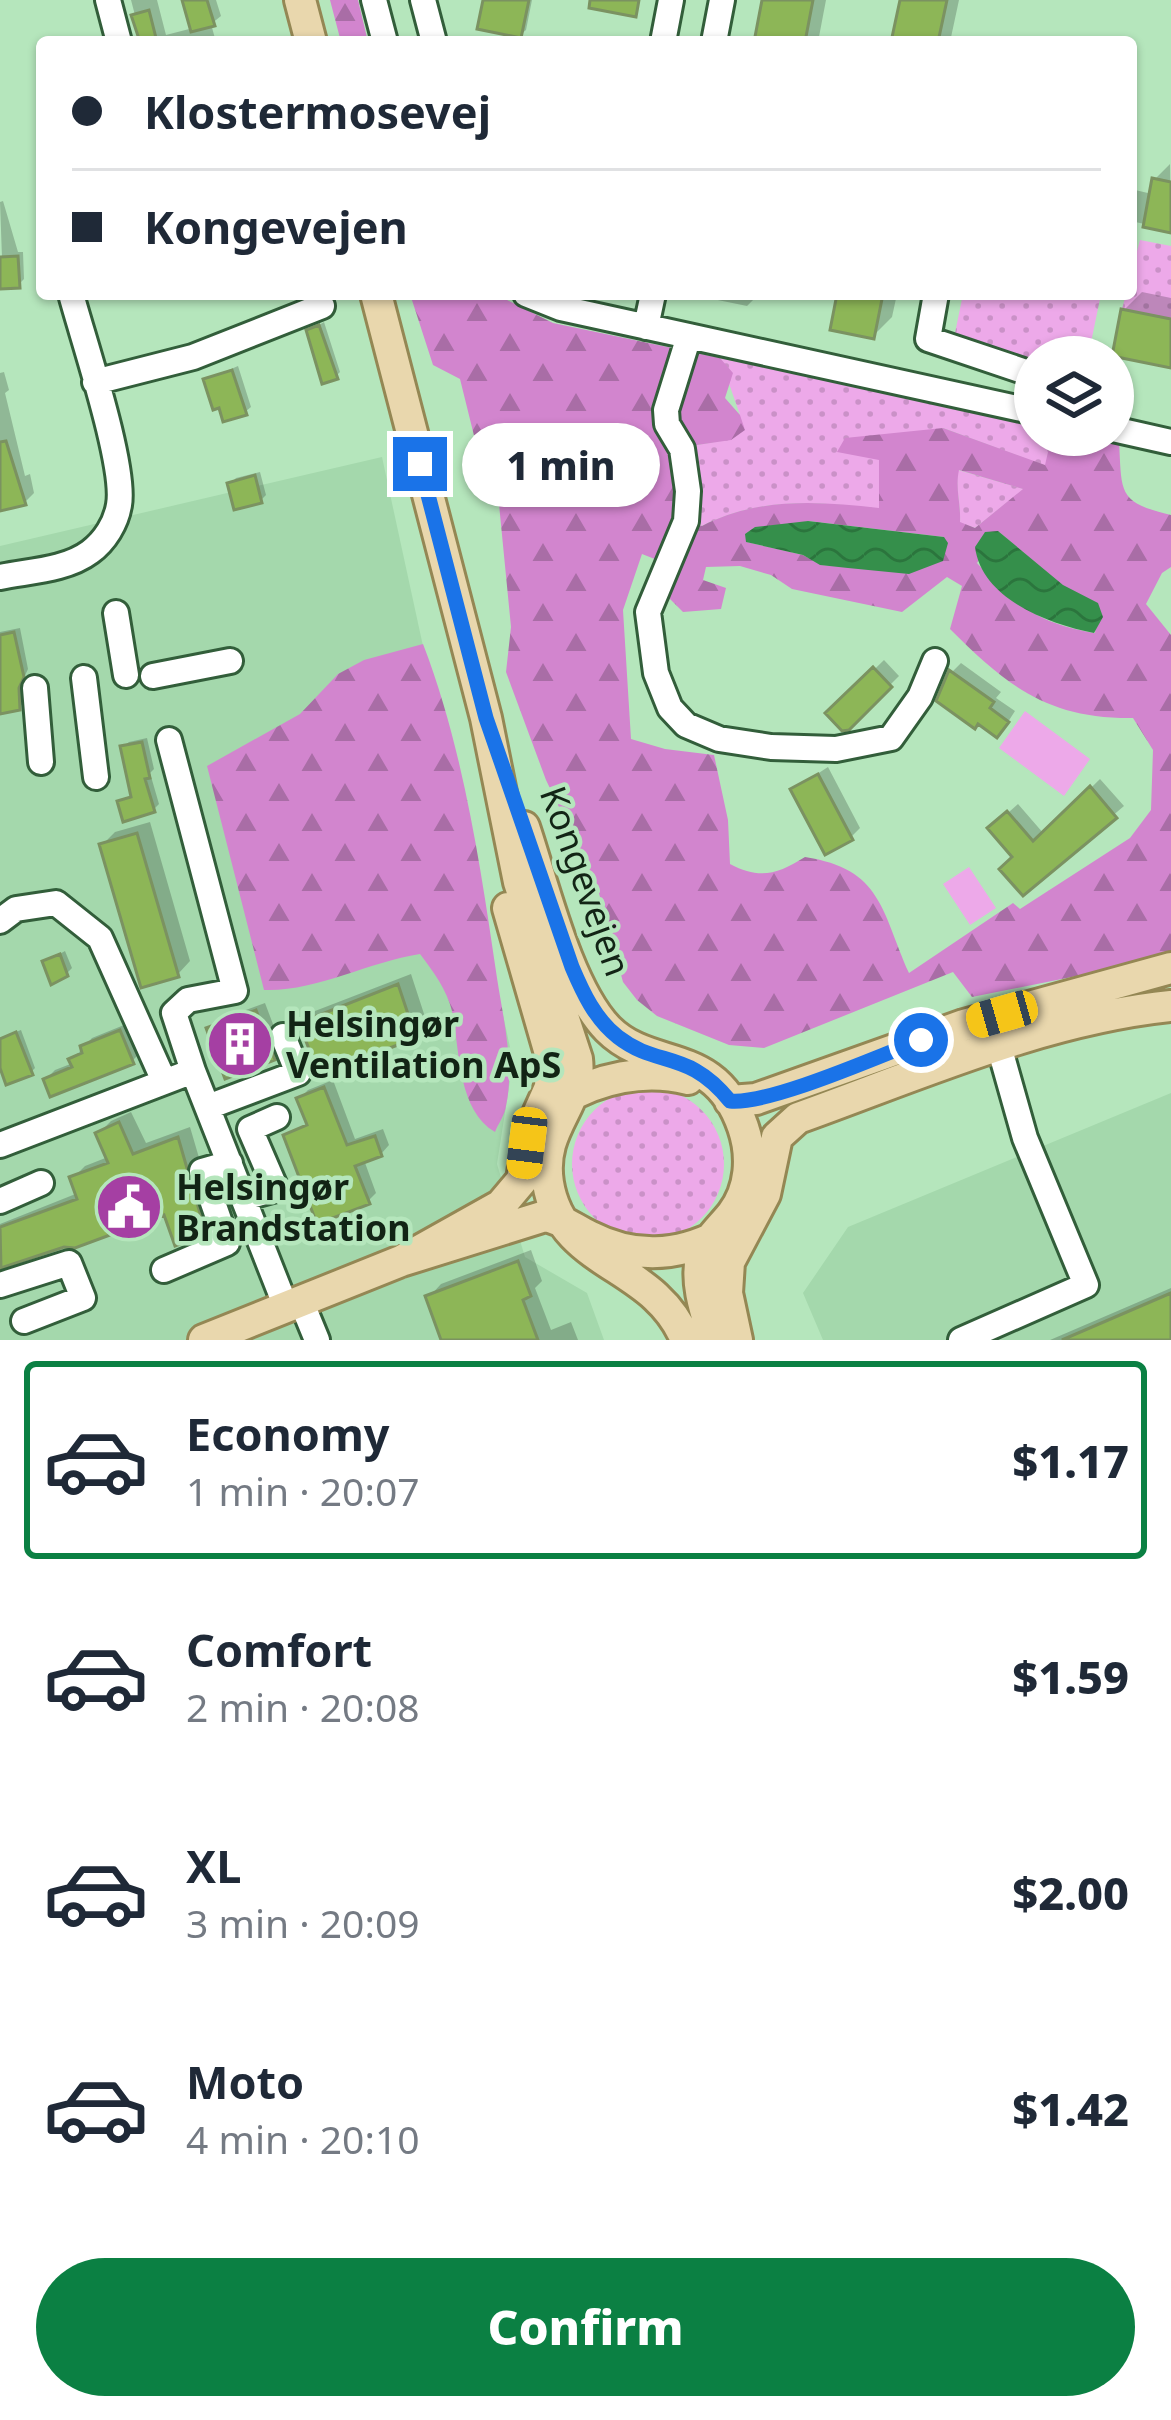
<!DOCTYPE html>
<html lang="en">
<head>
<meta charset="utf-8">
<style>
	body { margin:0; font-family:"Noto Sans",sans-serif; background:#f2f2f3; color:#1f2937; height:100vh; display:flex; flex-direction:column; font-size:45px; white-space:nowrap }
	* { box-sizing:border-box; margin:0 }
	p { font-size:39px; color:#747a83 }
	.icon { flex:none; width:66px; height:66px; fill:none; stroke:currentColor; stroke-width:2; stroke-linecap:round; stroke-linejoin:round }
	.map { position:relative; height:1340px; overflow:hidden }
	.side { display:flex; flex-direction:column; background:#fff; flex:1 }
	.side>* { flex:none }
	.banner { position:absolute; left:36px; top:36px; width:1101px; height:264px; border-radius:12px; box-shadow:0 3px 9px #0004; display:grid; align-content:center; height:264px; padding:0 36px; background:#fff }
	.controls { position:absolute; left:1014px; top:336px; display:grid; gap:24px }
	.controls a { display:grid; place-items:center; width:120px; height:120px; border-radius:50%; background:#fff; box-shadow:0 3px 9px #0004; font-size:60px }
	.end { position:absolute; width:54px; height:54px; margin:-27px; border:15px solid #1a73e8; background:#fff; box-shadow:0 0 0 6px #fff }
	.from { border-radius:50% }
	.bubble { position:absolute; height:84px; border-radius:42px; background:#fff; box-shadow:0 3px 9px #0004; font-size:39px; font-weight:800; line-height:84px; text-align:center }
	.car { position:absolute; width:36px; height:72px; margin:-36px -18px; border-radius:15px; box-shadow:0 0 9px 3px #0007; background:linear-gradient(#f5c518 24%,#345 0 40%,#f5c518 0 76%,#345 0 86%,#f5c518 0) }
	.banner b { display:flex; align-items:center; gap:42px; height:114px; font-size:45px }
	.banner b+b { border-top:3px solid #e0e1e3 }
	.banner i { width:30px; height:30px; background:#1f2937 }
	ul { padding:21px 0 0; list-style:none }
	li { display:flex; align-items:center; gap:36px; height:198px; margin:0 24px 18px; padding:0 12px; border:6px solid transparent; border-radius:12px }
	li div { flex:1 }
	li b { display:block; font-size:45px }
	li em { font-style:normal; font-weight:800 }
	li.active { border-color:#0b8043 }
	li>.icon { width:108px; height:108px; stroke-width:1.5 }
	.action { display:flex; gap:24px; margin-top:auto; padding:24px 36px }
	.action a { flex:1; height:138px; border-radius:72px; background:#0b8043; color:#fff; font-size:48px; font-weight:800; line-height:138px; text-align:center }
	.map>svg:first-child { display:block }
	.built { fill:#a4d8ac }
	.grass { fill:url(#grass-dots) }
	.forest { fill:url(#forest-firs); fill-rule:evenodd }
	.park { fill:#eda9e9 }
	.water { fill:url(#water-waves) }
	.shadow { fill:#0003 }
	.building { fill:#8db657; stroke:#7b9261; stroke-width:3 }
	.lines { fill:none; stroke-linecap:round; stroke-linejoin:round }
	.minor-casing { stroke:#325e3a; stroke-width:30 }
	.major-casing { stroke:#948754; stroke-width:36 }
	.minor { stroke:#fff; stroke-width:24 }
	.major { stroke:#e9d7ad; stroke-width:30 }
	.route { stroke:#1a73e8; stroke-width:15 }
	.labels { text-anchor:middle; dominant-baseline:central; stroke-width:9; stroke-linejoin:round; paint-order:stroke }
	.street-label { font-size:36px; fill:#122415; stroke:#b5e6bc }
	.poi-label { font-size:36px; font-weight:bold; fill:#122415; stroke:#b5e6bc; text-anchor:start }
</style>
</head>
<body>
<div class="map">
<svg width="1171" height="1340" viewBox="0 0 1171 1340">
	<defs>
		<pattern id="grass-dots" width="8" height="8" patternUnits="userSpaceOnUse" patternTransform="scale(3)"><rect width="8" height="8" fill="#eda9e9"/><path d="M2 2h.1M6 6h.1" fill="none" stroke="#ca91c7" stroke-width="1.8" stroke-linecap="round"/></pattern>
		<pattern id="forest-firs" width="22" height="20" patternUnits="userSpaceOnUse" patternTransform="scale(3)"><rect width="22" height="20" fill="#d285ce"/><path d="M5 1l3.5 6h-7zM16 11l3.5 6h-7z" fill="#a96da6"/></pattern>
		<pattern id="water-waves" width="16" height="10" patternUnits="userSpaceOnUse" patternTransform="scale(3)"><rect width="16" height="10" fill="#358f4b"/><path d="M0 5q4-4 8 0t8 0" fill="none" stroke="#2b753d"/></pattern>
	</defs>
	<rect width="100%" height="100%" fill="#b5e6bc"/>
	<path class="built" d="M382 457 513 1061 497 1164 525 1257 587 1293 604 1340H0V546Z
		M1171 1093V1340H823L803 1293 848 1227Z"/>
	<path class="grass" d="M1140 240 1171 246V319L1122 309 1126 294H1131V274Z
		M963 294H1101L1088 357H1035V366L954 338Z
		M720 358 1035 424V435H1052L1046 466 943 428 879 459 880 509C818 501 759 497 702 526L677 519 672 461 697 445 731 439 740 415Z
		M958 470 1024 489 975 528 960 523C961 504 955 488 958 470Z
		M572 1164a76 76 0 1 1 152 0a76 76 0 1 1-152 0Z"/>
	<path class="forest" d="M330 0H358L368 42H341Z
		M410 294H495L553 323 720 358 733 373 725 398 740 415 745 430 731 440 697 445 672 462 677 518 702 526C758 497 818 501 879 508V460L837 452 845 438 943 428 1045 465 1052 435H1088L1119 441C1122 493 1117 502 1171 515V567L1162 573 1146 604 1171 635V957L972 997 953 972 764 1048 729 1045 657 1016 637 1000 623 982 597 886 546 780 506 672 511 627 498 494 484 476 460 379 433 365ZM959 470 1023 489 975 528 960 522C961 504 955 488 959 470ZM808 521 944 537 884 569 821 565 803 555 747 542ZM998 531 1063 586 1098 604 1095 633C1037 623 1015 605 977 563ZM642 554 675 567 665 594 683 612 721 609 726 588 703 580 706 567 740 566 771 575 792 589 902 612 947 577 962 586 950 629C1007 686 1048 719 1133 718L1153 750 1151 810 1130 838 1020 909 1013 903 909 973C881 910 882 869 805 857 778 874 760 880 730 864L728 820 714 755 665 749 631 739 623 610Z
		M423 644C463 747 481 869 497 978 503 1017 515 1066 506 1106 505 1115 498 1124 495 1132 457 1110 460 1049 452 1011 447 990 433 971 420 954 368 962 315 992 264 990L207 766 300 714 338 674 364 660Z"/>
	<path class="park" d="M1025 711 1090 759 1064 796 999 748Z
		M969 867 996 908 970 925 943 884Z"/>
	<path class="water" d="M808 521 944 537 948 543 943 561 909 574 848 568 820 565 803 555 746 542 745 534 755 527Z
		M998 531 1063 585 1098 603 1103 617 1094 633C1050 624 982 600 975 547L985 532Z"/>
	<path class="shadow" d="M131 0H157L166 35 193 28 185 0H216L221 16 211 24 216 42H142Z
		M487 0H532L526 30 520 35Z
		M766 0H826L818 42H757Z
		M901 0H959L950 42H893Z
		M1170 164 1171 230 1131 221V189L1152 194 1155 179Z
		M3 201 18 252H23L24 279 18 285 3 286 0 202Z
		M1142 292 1171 298V365L1124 310Z
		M704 294H759L747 306 703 297Z
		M840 294H897L892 317 873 336Z
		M324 322 340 372 336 376 309 331Z
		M238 366 251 407 245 412 221 405 206 380Z
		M4 372 9 390 5 393 25 476 30 474 34 493 25 502 0 508V373Z
		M260 472 266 495 261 500 230 484 236 478Z
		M20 628 28 669 23 680 25 702 19 707 0 711V632Z
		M884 660 899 676 848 727 830 713Z
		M961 663 1001 692 996 698 1015 711 1006 725 940 700 952 672Z
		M147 738 154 769 150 773 159 804 153 810 120 802 134 794 123 747 129 742Z
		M828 767 860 828 851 837 794 789Z
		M1100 779 1124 806 1023 892 1016 857 1000 820 1018 804 1044 834Z
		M150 822 190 961 178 974 102 845 115 832Z
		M65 951 72 968 66 974 45 962Z
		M411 974 427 1023 414 1035 302 1024 315 1011Z
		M265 1003 282 1048 273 1058 209 1029 219 1020Z
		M129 1023 141 1052 132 1061 46 1079 55 1070 73 1063 72 1060 92 1038Z
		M21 1030 35 1068 31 1072 0 1063V1038Z
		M333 1080 355 1139 383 1129 389 1145 381 1154 364 1160 376 1193 368 1201 286 1136 309 1122 299 1099 308 1090Z
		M131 1112 146 1143 190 1127 217 1219 205 1231 166 1211 2 1264 0 1224 78 1193 73 1178 85 1166 108 1157 99 1133 111 1121Z
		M531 1250 542 1281 535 1288 551 1330 571 1322 578 1340H445L429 1297 441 1284Z
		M1171 1288V1340H1050Z"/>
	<path class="building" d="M182 0H207L215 26 191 32Z
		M483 0H529L521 38 477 29Z
		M590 0H639L636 17 589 8Z
		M762 0H813L805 42H754Z
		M900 0H947L938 42H891Z
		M149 10 157 42H140L131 15Z
		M1152 178 1171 182V233L1143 227Z
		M18 256 20 288 0 289V257Z
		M837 294H883L874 339 830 330Z
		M1121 309 1171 319V368L1112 356Z
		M319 325 338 379 322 384 306 330Z
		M232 370 247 415 223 422 219 408 213 410 203 379Z
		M6 441 26 505 0 511V442Z
		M255 475 262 503 234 510 227 483Z
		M14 632 24 677 19 688 20 710 0 714V635Z
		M873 667 892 687 849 730 842 731 825 713Z
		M949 670 994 702 990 708 1009 722 997 738 978 724 975 729 936 701Z
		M142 742 150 778 145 779 155 812 123 822 117 801 131 797 120 746Z
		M818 774 853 840 825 855 790 789Z
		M1090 786 1117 818 1023 896 999 869 1012 857 987 828 1007 811 1033 841Z
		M137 833 179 977 141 988 99 844Z
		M60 954 68 976 51 985 42 961Z
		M398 984 416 1038 319 1075 299 1023Z
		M256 1010 275 1060 225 1079 206 1028Z
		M120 1030 134 1064 50 1097 43 1079 72 1067 68 1059 82 1053 80 1046Z
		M16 1032 33 1075 6 1085 0 1068V1039Z
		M324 1087 347 1145 375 1136 382 1156 355 1166 370 1204 317 1224 283 1135 307 1125 296 1098Z
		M119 1122 133 1154 178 1137 206 1234 175 1246 164 1215 75 1248 64 1247 1 1268 0 1227 77 1199 69 1177 108 1163 95 1133Z
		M518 1261 531 1296 523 1300 538 1340H441L425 1296Z
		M1171 1293V1340H1062Z"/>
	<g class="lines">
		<defs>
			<path id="minor" d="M108 0 119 42
				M374 0 385 42
				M423 0 434 42
				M663 42 671 0
				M714 42 722 0
				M526 294 561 308 1035 412
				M936 294 928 339 1035 375
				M646 327 653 294
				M689 336 666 410 667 424 682 449 688 491 686 521 648 612 656 673 670 708 686 725 719 739 771 747 836 749 891 738 920 697 935 661
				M95 382 193 357 322 306
				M1113 429 1171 442
				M0 577C29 571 66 570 90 552 105 541 116 523 119 505 126 466 83 339 71 294
				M116 613 126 675
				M153 676 230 661
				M84 678 96 777
				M35 688 41 762
				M169 740 235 991 188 1000 174 1013 193 1071
				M0 921 16 909 56 903 100 938 164 1081
				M208 1107 298 1073 283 1036
				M0 1145 193 1071 286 1307
				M243 1198 276 1189 250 1129 277 1117
				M0 1201 41 1183
				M164 1270 227 1243 202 1171 230 1163
				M0 1285 69 1263 83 1298 24 1321
				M301 1301 317 1340
				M961 1340 1086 1285 1025 1138 999 1046"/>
			<path id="major" d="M300 0 311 42
				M376 294 486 718 519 882 577 1059C583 1105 539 1127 548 1183 562 1269 654 1261 686 1340
				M524 827C543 883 567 987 608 1029 652 1073 715 1045 743 1127 753 1156 751 1189 732 1214 721 1228 705 1241 701 1259 695 1285 707 1316 714 1340
				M561 1101C598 1078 645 1068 688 1079
				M730 1101 756 1099 964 1025 1171 968
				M401 1261 501 1205 522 1180 529 1134 550 1087 551 1057 508 908
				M204 1340 401 1261 545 1216C562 1219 574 1229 589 1236 634 1259 677 1257 721 1234
				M737 1340 727 1293 729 1262 765 1194 777 1137 798 1118C918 1075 1043 1019 1171 1006"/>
		</defs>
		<use href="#minor" class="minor-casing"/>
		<use href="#major" class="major-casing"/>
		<use href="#minor" class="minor"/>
		<use href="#major" class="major"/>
	</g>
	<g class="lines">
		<path class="route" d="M420 464 486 718 572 967C583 993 595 1019 618 1037 658 1068 688 1049 730 1101 769 1105 879 1056 921 1040"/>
	</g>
	<defs>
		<symbol id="building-disc" viewBox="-11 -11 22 22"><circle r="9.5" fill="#a53fa3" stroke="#b5e6bc"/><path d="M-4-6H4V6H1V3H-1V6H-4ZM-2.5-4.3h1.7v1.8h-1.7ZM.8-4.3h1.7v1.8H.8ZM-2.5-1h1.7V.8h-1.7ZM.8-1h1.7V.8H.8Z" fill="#fff"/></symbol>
		<symbol id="civic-disc" viewBox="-11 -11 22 22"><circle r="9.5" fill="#a53fa3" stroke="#b5e6bc"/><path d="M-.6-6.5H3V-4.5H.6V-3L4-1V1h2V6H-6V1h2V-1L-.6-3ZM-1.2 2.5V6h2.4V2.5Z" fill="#fff"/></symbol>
	</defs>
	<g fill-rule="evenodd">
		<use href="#building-disc" x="202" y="1006" width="76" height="76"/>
		<use href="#civic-disc" x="91" y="1169" width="76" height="76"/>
	</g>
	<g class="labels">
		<g class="street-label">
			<text transform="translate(586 881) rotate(70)">Kongevejen</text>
		</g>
		<g class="poi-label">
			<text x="286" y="1023">Helsingør<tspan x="286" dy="41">Ventilation ApS</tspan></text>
			<text x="176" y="1186">Helsingør<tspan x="176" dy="41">Brandstation</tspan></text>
		</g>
	</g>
</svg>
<div class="controls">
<a><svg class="icon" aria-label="layers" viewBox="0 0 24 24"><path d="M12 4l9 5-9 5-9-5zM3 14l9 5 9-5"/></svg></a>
</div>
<i class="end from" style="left:921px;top:1040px"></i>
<i class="end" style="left:420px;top:464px"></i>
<div class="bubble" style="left:462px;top:423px;width:198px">1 min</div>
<i class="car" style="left:1002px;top:1014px;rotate:254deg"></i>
<i class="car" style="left:527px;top:1143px;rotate:187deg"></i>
<div class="banner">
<b><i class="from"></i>Klostermosevej</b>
<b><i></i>Kongevejen</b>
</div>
</div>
<section class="side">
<ul>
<li class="active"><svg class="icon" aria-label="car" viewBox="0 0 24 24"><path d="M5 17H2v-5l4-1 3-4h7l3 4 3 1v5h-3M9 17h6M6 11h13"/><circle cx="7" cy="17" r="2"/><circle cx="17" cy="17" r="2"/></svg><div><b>Economy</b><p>1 min · 20:07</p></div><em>$1.17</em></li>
<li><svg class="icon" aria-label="car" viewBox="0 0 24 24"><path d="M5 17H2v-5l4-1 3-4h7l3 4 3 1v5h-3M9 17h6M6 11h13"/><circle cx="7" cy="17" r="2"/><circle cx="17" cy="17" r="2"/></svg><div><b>Comfort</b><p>2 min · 20:08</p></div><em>$1.59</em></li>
<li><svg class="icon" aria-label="car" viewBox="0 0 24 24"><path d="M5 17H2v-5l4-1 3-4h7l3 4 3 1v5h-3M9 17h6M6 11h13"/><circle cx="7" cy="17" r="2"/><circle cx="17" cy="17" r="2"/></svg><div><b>XL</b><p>3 min · 20:09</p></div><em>$2.00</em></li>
<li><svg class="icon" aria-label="car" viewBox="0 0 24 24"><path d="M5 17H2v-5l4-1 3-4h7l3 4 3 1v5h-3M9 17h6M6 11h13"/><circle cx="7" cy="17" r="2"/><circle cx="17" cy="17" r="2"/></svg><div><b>Moto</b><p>4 min · 20:10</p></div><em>$1.42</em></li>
</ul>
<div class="action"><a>Confirm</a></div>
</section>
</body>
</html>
